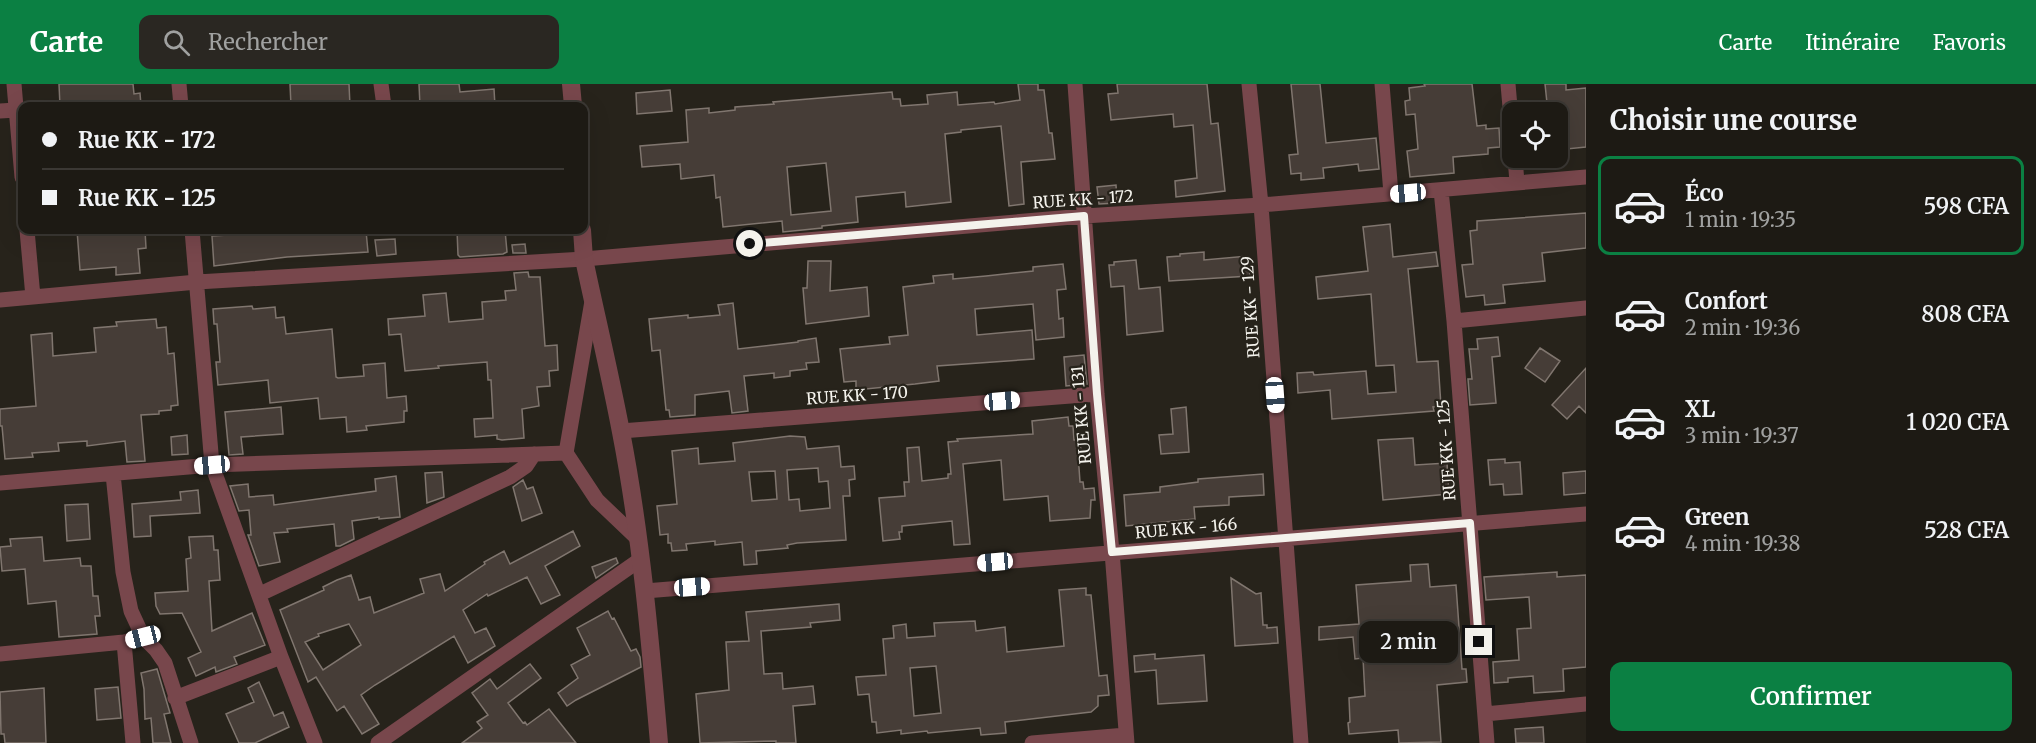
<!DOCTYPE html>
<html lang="fr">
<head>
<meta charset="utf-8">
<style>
	body { margin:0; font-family:Merriweather,serif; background:#2a2722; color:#f1f3f6; height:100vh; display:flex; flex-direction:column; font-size:22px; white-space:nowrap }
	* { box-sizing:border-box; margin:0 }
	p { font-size:20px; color:#a0a1a0 }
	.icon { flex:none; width:33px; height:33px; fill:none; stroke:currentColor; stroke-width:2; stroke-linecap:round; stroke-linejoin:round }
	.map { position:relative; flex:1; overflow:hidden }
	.details { display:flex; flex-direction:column; background:#1d1a14; width:450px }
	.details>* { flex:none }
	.hud { position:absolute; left:18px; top:18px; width:570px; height:132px; border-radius:12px; box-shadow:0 6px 24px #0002,0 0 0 2px #3b3834; display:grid; align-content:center; height:132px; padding:0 24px; background:#1d1a14 }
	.buttons { position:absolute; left:1502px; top:18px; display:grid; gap:12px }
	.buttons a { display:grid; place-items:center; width:66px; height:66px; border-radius:12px; background:#1d1a14; box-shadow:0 6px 24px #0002,0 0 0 2px #3b3834; font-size:30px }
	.end { position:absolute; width:27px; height:27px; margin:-14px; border:8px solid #f4f2ec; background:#111; box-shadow:0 0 0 3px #111 }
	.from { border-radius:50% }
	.bubble { position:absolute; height:42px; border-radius:12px; background:#1d1a14; box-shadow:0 6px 24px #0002,0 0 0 2px #3b3834; font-size:20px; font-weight:600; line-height:42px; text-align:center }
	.car { position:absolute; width:18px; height:36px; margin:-18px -9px; border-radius:8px; box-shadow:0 0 4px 2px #0007; background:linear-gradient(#fff 24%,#345 0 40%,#fff 0 76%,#345 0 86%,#fff 0) }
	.hud b { display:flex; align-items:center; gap:21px; height:57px; font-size:22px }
	.hud b+b { border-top:2px solid #3b3834 }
	.hud i { width:15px; height:15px; background:#f1f3f6 }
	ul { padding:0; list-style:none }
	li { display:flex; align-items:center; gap:18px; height:99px; margin:0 12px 9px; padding:0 12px; border:3px solid transparent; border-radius:12px }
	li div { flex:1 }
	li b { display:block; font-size:22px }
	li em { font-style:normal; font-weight:600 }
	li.on { border-color:#0b8043 }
	li>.icon { width:54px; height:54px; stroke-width:1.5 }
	h2 { padding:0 24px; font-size:27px; line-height:72px }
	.button { display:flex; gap:12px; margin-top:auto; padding:12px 24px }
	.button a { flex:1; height:69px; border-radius:12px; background:#0b8043; color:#fff; font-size:24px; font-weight:600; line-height:69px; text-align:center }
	header { display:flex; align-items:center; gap:36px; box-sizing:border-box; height:84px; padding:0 30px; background:#0b8043; color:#fff }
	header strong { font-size:28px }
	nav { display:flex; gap:33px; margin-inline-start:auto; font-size:21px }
	.search { width:420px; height:54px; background:#2a2722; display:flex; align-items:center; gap:15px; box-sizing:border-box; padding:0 21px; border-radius:12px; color:#a0a1a0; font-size:22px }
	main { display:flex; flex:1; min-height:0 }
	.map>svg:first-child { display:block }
	.building { fill:#463d37; stroke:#80766f; stroke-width:1.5; fill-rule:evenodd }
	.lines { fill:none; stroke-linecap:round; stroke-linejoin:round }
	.minor { stroke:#78474c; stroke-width:15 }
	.tertiary { stroke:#78474c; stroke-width:18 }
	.route { stroke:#f4f2ec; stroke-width:8 }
	.labels { text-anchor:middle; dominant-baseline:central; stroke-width:4.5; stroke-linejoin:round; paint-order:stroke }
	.street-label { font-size:16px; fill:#f4f2ec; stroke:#27231b }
</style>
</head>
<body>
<header>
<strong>Carte</strong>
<div class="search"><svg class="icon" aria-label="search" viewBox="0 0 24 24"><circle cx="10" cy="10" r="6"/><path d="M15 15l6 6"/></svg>Rechercher</div>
<nav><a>Carte</a><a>Itinéraire</a><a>Favoris</a></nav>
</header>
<main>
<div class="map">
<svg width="1586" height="659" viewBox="0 0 1586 659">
	<rect width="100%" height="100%" fill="#27231b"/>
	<path class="building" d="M59 0H133L134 10 140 9 141 22H60Z
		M290 0H349L350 22H291Z
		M419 0H459L460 8 494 5 495 22H420Z
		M1018 0H1038V6H1044L1049 49H1052L1055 75 1021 78 1024 120 1009 122 1001 42 961 46V48L945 50 951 118 906 123 905 108 856 113 858 138 822 142V144L783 148 782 137 723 143 720 113 716 114 714 91 681 95 680 80 642 83 640 62 688 58 686 26 709 24V29L735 26V23L774 20 773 18 892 8 893 15H900L901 22 928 20 927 11 957 8 958 21 994 18 995 20 1020 16ZM826 79 831 127 791 131 787 83Z
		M1117 0H1207L1211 40 1218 39 1225 107 1176 113 1175 97 1197 94 1193 41 1174 43 1173 30 1111 36 1108 10 1118 9Z
		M1291 0H1320L1326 59 1376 54 1379 85 1359 87 1358 80 1323 84 1324 94 1301 96V89L1291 90 1289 71 1298 70Z
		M1424 0H1472L1477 42 1486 41V45L1499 44 1500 63 1488 64V70L1453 73 1454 89 1410 93 1407 67 1418 65 1415 30 1406 31 1405 17 1410 16 1409 4 1425 2Z
		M1545 0H1566V6L1586 4V63L1557 66V18L1547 19Z
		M670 6 672 27 637 30 636 9Z
		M1116 101 1117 119 1099 120 1097 103Z
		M1586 129V164L1542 169 1545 197 1503 201 1505 219 1485 221 1484 211 1466 213 1462 181 1473 180 1470 147 1477 146V137Z
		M1390 140 1393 173 1436 168 1438 182 1408 185 1417 278 1438 277 1441 322 1433 323 1434 327 1332 335 1330 306 1298 309 1297 289 1313 288 1314 291 1366 287 1368 310 1396 308 1394 281 1376 282 1371 210 1318 215 1316 193 1368 187 1363 143Z
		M77 146H145L146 164 138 165 140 189 116 191V183L80 186Z
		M310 146H361V148L366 147 368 168 287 173 214 182 212 152Z
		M457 146H505L507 168 503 170 460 173 458 171Z
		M395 155 396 170 377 172 375 156Z
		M525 160 526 169H513L512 161Z
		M1204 168V176L1248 172 1250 192 1169 197 1167 173 1180 172V170Z
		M1136 176 1139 205 1160 203 1163 247 1127 251 1124 202 1111 203 1109 181H1114V178Z
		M808 177H831L830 207 867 203 869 232 806 240 803 204H807Z
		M1063 180 1066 205 1057 206 1059 235 1063 234 1064 253 1036 256 1033 220 975 225 977 251 1032 246 1034 275 937 282 939 297 915 300 856 306V297L844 298 840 265 890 260 889 253 908 251 903 203 934 199 933 192 953 190V195L986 192 1033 187V183Z
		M528 188 529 193H540L545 262 557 261 558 286 549 287 550 302 537 303 539 322 522 325 524 354 502 356 497 355V351L475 353 474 335 493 334 491 296H488L487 278 438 282 439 284 405 287 401 250 389 251 388 235 425 232 423 211 446 209 449 238 483 235 482 218 506 216 505 207 516 206 514 189Z
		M733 219 738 265 798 258V257L816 254 819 278 806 279 807 285 790 287V292L774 294V289L744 292 748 327 732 329 729 307 695 311V331L670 333 669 326H666L660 266 652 267 649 235 688 231V234L720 231 718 221Z
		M252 222 253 225 275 223 276 234 284 233 286 250 332 245 336 293 338 294 364 292 363 281 385 279 387 314 406 312 407 327H404V338L366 342 367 346 347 348 346 333 320 335 318 314 270 319 268 296 218 301 216 278H220L217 240H214L213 225Z
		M156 235 157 244 166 243 168 270 174 269 178 321 171 322V326L159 327V330L141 331 145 377 127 378 125 357 87 362V357L58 359 59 367 32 369 33 373 5 375 2 342H0V325L36 322 31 251 52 249 53 272 96 268 94 244 117 242 116 238Z
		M1498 253 1500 272 1492 273 1496 319 1470 321 1468 295H1472L1469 265H1478L1477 255Z
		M1540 264 1560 277 1545 298 1525 284Z
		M1084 271 1087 300 1066 302 1064 273Z
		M1586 284V329L1579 322 1567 335 1552 321Z
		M281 323 283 350 241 353 243 370 229 371 225 328Z
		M1186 323 1189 368 1161 370 1159 351 1173 350 1171 325Z
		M1068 333 1069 342H1073L1074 356H1080L1081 369H1078L1080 398H1083L1084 405 1094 404 1095 416H1091L1090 434 1050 437 1048 412 1004 416 1001 376 963 380 970 460 954 461 952 437 902 442V448H899L900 455 883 457 879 414 905 412 904 398H909L907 364 919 363 922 397 948 394V390H951L948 358 958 357 957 355 1033 350 1032 337Z
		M187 351 188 370 172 371 171 353Z
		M790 352 805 353 807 365 839 362 841 383 854 382 855 395 849 396 850 412H843L846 456 797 459 787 461 788 464 756 467 757 480 744 481 742 458 715 461V457L686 460 687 466 672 467 671 459H668V450L660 451 657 422 677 420 672 367 698 364 699 380 735 377 733 359ZM818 384 819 398 828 397 830 424 800 427 799 415 789 416 787 386ZM775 387 777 415 752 417 749 388Z
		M1413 354 1415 381 1447 379 1449 410 1383 416 1378 356Z
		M1505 375V379L1520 378 1522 410 1504 411 1503 400 1490 401 1488 376Z
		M1586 387V409L1564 411 1563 389Z
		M442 388 444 413 427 419 425 389Z
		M1263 390 1264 411 1229 413V421L1194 423 1195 435 1126 442 1124 411 1160 408V403L1198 398V395Z
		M396 392 400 433 379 435V433L352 437 354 455 340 462H336L334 440 287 445 288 448 274 449 280 478 259 482 248 451H251L249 426 239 427 230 402 248 400 249 413 273 411 274 421 376 407 375 395Z
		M523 396 527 405 533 403 542 429 522 437 513 403Z
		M198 406 200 429 150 432 151 452 134 453 132 420 181 416 180 408Z
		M88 420 90 455 67 457 65 421Z
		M573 447 580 462 545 482 560 511 541 520 527 493 488 512 487 510 463 526 475 549 486 544 495 562 468 579 454 552 375 601 361 611 379 640 362 650 344 622 337 627 316 593 308 598 280 526 324 506 323 503 337 496 351 491 359 516 370 513 374 529 424 509 420 495 440 490 445 507 485 480 484 478 504 467 510 480ZM349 540 361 561 323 586 305 558 319 552 318 550Z
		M213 452 214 466H218L220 496 209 497 212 547 252 529 265 561 234 573 237 580 216 588 215 583 196 592 188 574 201 568 182 529 160 530 156 522 155 509 188 507 186 475 191 474 189 453Z
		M42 453 44 477 80 474 81 482H91L93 512H98L100 532H95L97 550 59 553 56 517 28 520 25 485 2 487 0 463 11 462 10 455Z
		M616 474 618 479 596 494 592 483Z
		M1428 480 1430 503 1456 501 1462 585H1466L1467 598 1437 601 1441 658 1399 659 1398 646 1349 650 1348 639 1350 638 1349 614 1365 612 1363 574 1355 575 1353 553 1319 556V543L1359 540 1356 501 1411 497 1410 481Z
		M1557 488V493L1586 491V583L1563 585 1564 607 1534 609 1533 592 1508 594V598L1494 599 1493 578 1519 576 1517 545 1531 544 1529 513 1486 516 1484 493Z
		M1231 494 1256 510 1261 509 1263 541H1267V544L1277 543 1278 559 1235 562Z
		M1086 504V511H1091L1099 592 1107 591 1109 611 1098 612V622L1091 628 1005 638 1006 649 981 651 980 644 928 649 927 647 901 650V646L877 649 876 638H872L869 610 858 611 856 593 886 591 883 555 894 554 893 542 906 540 907 554 935 552 934 539 975 537 976 547 1005 543 1007 568 1064 562 1059 506ZM936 582 941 629 914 632 910 584Z
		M839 520 840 536 810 539 811 543 761 547 764 590 782 589 783 605 813 602 815 620 793 622 796 659H776V657L700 659 696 610 729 606 726 558 749 557 746 528Z
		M608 527 612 535 614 534 631 567 636 565 640 573 641 583 576 616 567 622 558 609 578 594 571 581 590 571 577 544Z
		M1155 570V575L1204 571 1207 617 1158 620 1156 586 1135 588 1134 572Z
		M530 580 541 594 508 619 523 639 525 638 527 641 549 625 576 659H462L482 644 477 638 488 631 472 609 490 595 497 605Z
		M157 585 170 629 164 630 171 659H153L151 634 145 635 144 605 141 589Z
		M259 598 274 632 283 628 289 643 255 659H239L226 630 254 618 248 604Z
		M118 603 121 634 97 636 95 605Z
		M44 604 46 659H5L4 650H1L0 608Z
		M1543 643 1544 659H1516L1515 645Z"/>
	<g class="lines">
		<path class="minor" d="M14 0 22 93
			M179 0 181 22
			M381 0 384 22
			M1075 0 1097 310 1112 468 1127 659
			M1249 0 1261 121 1301 659
			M1382 0 1391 110
			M1508 0 1512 46
			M0 27 16 26
			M1515 74 1517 98
			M1441 106 1454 237 1487 659
			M27 146 33 213
			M192 146 212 381 281 573 315 659
			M0 216 197 198 584 175 1084 132 1261 121 1586 93
			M1454 237 1586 224
			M621 347 1097 310
			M566 369 592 217
			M113 390 123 488 131 527 143 553 156 566 165 579 191 659
			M0 399 212 381 566 369 597 416 638 455
			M645 507 1586 430
			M260 510 510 393 526 382 534 370
			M124 558 133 659
			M0 570 124 558 143 553
			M175 614 281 573
			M1485 630 1586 620
			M378 659 641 475
			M1032 659 1126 651"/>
		<path class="tertiary" d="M571 0 573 22
			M582 146 584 175C596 232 610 290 621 348 641 451 650 555 659 659"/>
	</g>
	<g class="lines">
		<path class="route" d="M750 160 1084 132 1097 310 1112 468 1470 439 1479 558"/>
	</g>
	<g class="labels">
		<g class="street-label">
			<text transform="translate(1083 115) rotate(-4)">RUE KK - 172</text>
			<text transform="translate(1250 223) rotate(-94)">RUE KK - 129</text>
			<text transform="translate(857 311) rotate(-4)">RUE KK - 170</text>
			<text transform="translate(1081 331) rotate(-95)">RUE KK - 131</text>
			<text transform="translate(1446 366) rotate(-94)">RUE KK - 125</text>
			<text transform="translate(1186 444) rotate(-5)">RUE KK - 166</text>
		</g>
	</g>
</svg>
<div class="buttons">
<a><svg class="icon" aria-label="locate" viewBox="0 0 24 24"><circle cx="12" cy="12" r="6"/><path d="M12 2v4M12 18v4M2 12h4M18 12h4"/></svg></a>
</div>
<i class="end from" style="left:750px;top:160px"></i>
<i class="end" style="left:1479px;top:558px"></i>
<div class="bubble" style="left:1359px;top:537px;width:99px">2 min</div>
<i class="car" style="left:1408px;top:109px;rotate:265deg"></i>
<i class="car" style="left:1275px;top:311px;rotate:176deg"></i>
<i class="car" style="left:1002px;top:317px;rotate:85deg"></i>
<i class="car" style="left:212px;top:381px;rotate:265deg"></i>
<i class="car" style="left:995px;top:478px;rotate:265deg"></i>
<i class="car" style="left:692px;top:503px;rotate:86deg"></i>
<i class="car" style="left:143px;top:553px;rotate:256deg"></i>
<div class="hud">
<b><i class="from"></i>Rue KK - 172</b>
<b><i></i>Rue KK - 125</b>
</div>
</div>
<section class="details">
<h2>Choisir une course</h2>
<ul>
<li class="on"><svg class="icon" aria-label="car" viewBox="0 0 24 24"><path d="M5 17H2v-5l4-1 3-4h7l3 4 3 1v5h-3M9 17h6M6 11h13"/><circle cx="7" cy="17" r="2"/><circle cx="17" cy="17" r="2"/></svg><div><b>Éco</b><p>1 min · 19:35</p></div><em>598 CFA</em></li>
<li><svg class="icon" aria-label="car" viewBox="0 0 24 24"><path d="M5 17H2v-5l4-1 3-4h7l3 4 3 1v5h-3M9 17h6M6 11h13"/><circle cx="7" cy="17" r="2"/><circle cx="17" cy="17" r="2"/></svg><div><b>Confort</b><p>2 min · 19:36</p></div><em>808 CFA</em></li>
<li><svg class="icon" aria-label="car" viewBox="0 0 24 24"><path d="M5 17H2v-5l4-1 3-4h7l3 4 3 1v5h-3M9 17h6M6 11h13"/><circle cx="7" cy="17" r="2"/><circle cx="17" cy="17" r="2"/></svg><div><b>XL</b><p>3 min · 19:37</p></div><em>1 020 CFA</em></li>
<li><svg class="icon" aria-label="car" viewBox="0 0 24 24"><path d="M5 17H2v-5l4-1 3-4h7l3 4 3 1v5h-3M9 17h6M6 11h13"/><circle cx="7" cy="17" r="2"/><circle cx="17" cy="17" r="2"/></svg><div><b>Green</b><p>4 min · 19:38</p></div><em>528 CFA</em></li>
</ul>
<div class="button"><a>Confirmer</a></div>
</section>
</main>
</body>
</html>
